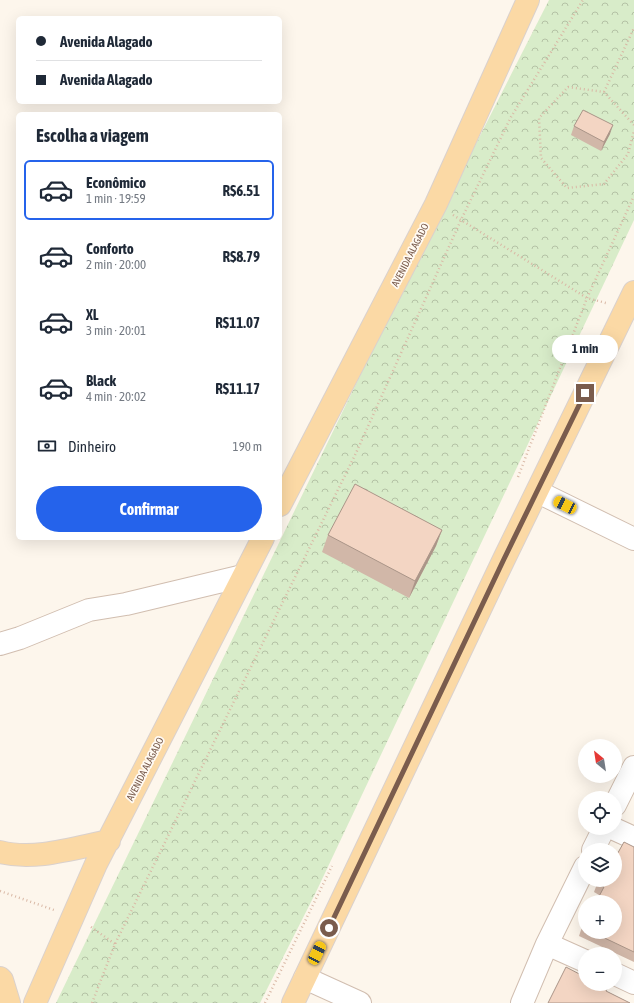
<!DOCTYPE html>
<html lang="pt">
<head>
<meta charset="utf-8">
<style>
	body { margin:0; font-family:"Asap Condensed",sans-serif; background:#f6f6f7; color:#1f2937; height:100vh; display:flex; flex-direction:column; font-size:15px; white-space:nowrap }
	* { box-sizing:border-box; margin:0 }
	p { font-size:13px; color:#747a83 }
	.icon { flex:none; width:22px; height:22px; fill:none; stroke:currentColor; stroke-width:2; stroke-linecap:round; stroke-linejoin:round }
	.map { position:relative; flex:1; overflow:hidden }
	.panel { position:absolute; left:16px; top:112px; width:266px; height:428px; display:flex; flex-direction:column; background:#fff; border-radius:6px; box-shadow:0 4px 16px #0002 }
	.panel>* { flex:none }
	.guide { position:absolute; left:16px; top:16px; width:266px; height:88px; border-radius:6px; box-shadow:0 4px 16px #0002; display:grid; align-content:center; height:88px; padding:0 20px; background:#fff }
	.needle { width:26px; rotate:330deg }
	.tools { position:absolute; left:578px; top:739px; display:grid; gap:8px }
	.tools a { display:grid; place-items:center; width:44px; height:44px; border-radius:50%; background:#fff; box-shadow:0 4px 16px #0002; font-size:20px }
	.end { position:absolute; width:18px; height:18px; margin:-9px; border:5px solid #7a5c4d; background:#fff; box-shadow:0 0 0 2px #fff }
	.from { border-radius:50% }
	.bubble { position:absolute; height:28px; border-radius:14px; background:#fff; box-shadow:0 4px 16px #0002; font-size:13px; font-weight:700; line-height:28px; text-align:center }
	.car { position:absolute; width:12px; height:24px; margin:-12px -6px; border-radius:5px; box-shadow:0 0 3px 1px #0007; background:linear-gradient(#f5c518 24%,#345 0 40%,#f5c518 0 76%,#345 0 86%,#f5c518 0) }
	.guide b { display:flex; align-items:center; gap:14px; height:38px; font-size:15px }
	.guide b+b { border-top:1px solid #e0e1e3 }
	.guide i { width:10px; height:10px; background:#1f2937 }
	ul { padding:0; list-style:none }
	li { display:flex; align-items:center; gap:12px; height:60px; margin:0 8px 6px; padding:0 12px; border:2px solid transparent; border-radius:6px }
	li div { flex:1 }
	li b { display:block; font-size:15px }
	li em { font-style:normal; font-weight:700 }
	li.current { border-color:#2563eb }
	li>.icon { width:36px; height:36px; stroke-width:1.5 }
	h2 { padding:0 20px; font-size:18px; line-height:48px }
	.pay { display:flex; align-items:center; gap:10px; height:44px; padding:0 20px; font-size:15px }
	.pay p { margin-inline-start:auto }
	.cta { display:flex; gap:8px; margin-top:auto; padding:8px 20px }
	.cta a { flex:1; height:46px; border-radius:24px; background:#2563eb; color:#fff; font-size:16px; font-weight:700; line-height:46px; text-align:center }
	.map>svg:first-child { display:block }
	.park { fill:url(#park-crowns) }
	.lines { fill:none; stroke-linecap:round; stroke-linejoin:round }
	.minor-casing { stroke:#d1beb0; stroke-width:24 }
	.major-casing { stroke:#dad1cd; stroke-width:24 }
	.path { stroke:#d9b8a5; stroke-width:2.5; stroke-dasharray:1 3; stroke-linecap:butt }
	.minor { stroke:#fff; stroke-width:22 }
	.major { stroke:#fbd9a5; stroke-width:22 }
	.wall { fill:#d1b7a8 }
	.shaded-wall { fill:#aa9588 }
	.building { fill:#f3d5c3; stroke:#aa9588 }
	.route { stroke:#7a5c4d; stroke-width:5 }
	.labels { text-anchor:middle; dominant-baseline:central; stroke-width:3.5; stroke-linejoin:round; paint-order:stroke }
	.street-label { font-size:10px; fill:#7a5c4d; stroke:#fffaf3 }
</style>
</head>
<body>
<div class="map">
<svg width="634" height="1003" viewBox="0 0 634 1003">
	<defs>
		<pattern id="park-crowns" width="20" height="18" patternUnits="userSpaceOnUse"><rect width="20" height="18" fill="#d8ecc9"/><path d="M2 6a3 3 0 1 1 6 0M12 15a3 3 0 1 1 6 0" fill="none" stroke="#b4c2a5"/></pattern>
	</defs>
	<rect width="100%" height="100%" fill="#fdf6ec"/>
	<path class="park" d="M549 0H634V220L316 892 260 1003H56L402 289Z"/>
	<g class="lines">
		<defs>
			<path id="minor" d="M538 492 634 539
				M0 644 20 638 89 610 126 604 243 576
				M615 805 634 767
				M612 828 634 838
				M593 850 604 828
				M547 944 585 961
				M615 974 634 983
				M305 978 360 1003
				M522 1003 547 944 585 867"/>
			<path id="major" d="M280 505 436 204 528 0
				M0 852C35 861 74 848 109 841
				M0 978 2 980 9 1003
				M35 1003 96 864 263 538
				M293 1003 504 559 634 292"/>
		</defs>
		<use href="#minor" class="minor-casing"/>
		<use href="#major" class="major-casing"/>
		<path class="path" d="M604 92 634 28
			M634 125 604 92 568 87 539 118 541 158 567 188 604 184 628 154 634 131
			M453 215 587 298 606 303
			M518 477 587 298 634 196
			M0 891 54 910
			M91 927 115 944
			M92 1003 115 944 356 453 461 220 511 117 583 0
			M265 1003 332 866"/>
		<use href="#minor" class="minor"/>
		<use href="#major" class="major"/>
	</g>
	<path class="wall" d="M574 126 610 134 601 151 571 135Z
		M442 530 436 546 409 598 322 552 328 535Z
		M634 847V962L579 936 582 927 585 921V932H615L599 895 594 892 597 884Z"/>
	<path class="shaded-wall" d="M613 125 610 134 601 151 604 142Z
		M442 530 436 546 409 598 415 581Z"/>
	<path class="building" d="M583 110 613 125 604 142 574 126Z
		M355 484 442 530 415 581 328 535Z
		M624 842 634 847V952L592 932H615V902H596L604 887 597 884 599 880H615V858Z
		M585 921V929L582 927Z
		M566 967 585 977V984H597L607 989 606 991 630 1003H548Z"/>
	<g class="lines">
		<path class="route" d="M329 928 504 559 585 393"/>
	</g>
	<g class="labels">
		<g class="street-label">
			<text transform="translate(410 255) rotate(-63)">AVENIDA ALAGADO</text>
			<text transform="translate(145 769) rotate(-63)">AVENIDA ALAGADO</text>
		</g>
	</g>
</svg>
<div class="tools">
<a><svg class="needle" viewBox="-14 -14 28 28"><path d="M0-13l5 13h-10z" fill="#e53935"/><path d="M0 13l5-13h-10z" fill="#747a83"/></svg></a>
<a><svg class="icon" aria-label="locate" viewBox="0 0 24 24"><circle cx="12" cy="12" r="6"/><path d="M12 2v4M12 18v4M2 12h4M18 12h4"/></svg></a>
<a><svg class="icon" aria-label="layers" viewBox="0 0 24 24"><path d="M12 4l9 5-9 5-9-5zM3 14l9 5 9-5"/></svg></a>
<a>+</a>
<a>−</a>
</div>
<i class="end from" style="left:329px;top:928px"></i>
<i class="end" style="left:585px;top:393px"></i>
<div class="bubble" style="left:552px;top:335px;width:66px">1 min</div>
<i class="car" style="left:565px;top:505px;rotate:296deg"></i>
<i class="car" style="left:317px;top:953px;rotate:26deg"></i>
<div class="guide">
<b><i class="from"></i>Avenida Alagado</b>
<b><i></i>Avenida Alagado</b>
</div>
<section class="panel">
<h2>Escolha a viagem</h2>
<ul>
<li class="current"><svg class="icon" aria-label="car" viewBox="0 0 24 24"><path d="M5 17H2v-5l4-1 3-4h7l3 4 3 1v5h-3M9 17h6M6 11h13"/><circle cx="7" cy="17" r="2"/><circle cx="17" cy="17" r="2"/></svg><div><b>Econômico</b><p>1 min · 19:59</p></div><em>R$6.51</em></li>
<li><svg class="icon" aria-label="car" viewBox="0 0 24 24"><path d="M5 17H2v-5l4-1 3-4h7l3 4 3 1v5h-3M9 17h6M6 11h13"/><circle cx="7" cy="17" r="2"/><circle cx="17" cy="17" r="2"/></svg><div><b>Conforto</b><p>2 min · 20:00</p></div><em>R$8.79</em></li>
<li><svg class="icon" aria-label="car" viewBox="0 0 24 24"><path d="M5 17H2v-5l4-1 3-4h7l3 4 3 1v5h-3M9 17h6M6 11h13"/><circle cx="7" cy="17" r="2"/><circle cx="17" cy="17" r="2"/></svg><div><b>XL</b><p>3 min · 20:01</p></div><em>R$11.07</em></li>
<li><svg class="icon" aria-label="car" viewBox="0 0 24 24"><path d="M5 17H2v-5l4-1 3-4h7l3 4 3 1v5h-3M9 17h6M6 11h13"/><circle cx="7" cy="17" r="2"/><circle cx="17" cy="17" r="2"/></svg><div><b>Black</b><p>4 min · 20:02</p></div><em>R$11.17</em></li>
</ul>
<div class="pay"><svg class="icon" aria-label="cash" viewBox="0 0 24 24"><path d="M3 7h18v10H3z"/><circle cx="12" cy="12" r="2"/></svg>Dinheiro<p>190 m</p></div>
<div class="cta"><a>Confirmar</a></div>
</section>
</div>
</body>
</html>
